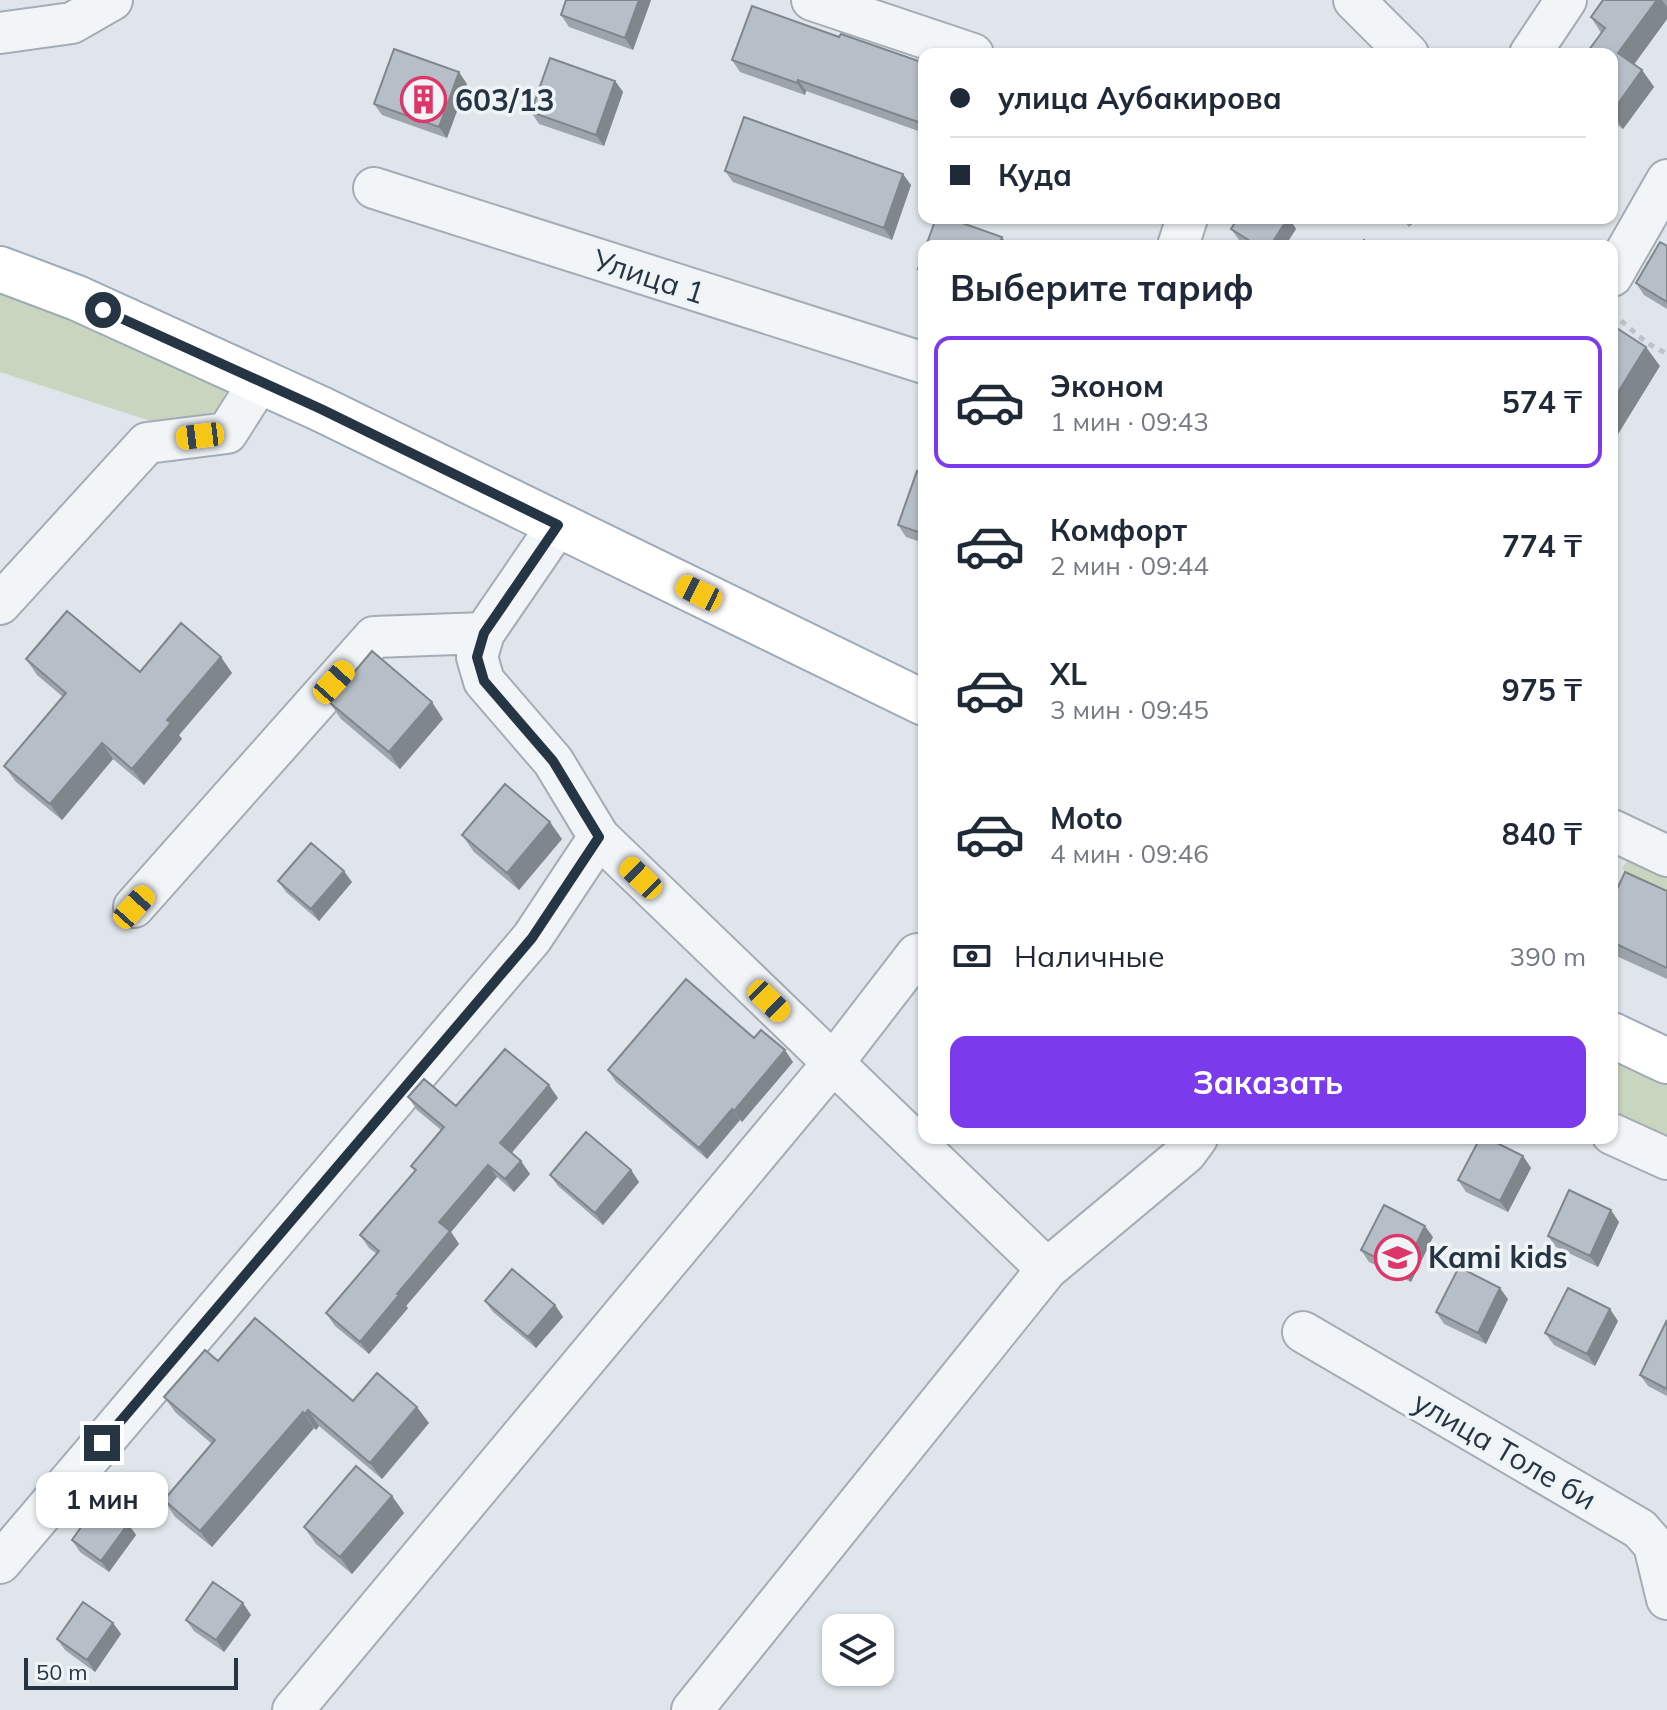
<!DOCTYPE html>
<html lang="ru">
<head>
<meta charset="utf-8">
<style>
	body { margin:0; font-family:Mulish,sans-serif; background:#f6f6f7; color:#1f2937; height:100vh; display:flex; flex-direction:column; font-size:30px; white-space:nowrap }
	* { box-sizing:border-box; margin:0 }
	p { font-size:26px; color:#747a83 }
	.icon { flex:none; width:44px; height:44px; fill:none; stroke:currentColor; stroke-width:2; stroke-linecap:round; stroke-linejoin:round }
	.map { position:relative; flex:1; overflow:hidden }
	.side { position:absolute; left:918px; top:240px; width:700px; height:904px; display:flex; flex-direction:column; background:#fff; border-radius:16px; box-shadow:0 2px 6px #0004 }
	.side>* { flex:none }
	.hud { position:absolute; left:918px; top:48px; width:700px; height:176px; border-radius:16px; box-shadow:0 2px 6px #0004; display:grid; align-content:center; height:176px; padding:0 32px; background:#fff }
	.fabs { position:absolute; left:822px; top:1614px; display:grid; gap:16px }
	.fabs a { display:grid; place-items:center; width:72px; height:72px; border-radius:16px; background:#fff; box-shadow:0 2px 6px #0004; font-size:40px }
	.scale { position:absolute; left:24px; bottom:20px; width:214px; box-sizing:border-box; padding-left:8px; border:4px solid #263543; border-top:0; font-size:22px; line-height:28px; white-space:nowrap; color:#263543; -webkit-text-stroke:6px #eff4f7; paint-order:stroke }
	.end { position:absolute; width:36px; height:36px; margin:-18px; border:10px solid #263543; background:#fff; box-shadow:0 0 0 4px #fff }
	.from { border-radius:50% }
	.bubble { position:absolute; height:56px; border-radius:16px; background:#fff; box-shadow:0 2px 6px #0004; font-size:26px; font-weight:700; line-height:56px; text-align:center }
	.car { position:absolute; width:24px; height:48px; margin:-24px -12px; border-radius:10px; box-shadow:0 0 6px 2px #0007; background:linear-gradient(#f5c518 24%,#345 0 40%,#f5c518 0 76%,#345 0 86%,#f5c518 0) }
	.hud b { display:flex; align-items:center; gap:28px; height:76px; font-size:30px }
	.hud b+b { border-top:2px solid #e0e1e3 }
	.hud i { width:20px; height:20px; background:#1f2937 }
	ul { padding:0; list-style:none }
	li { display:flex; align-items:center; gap:24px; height:132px; margin:0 16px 12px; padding:0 16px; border:4px solid transparent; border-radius:16px }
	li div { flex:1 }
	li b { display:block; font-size:30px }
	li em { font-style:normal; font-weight:700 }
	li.on { border-color:#7c3aed }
	li>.icon { width:72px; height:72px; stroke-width:1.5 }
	h2 { padding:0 32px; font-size:36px; line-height:96px }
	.pay { display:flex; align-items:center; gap:20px; height:88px; padding:0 32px; font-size:30px }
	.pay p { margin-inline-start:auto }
	.action { display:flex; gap:16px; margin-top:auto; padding:16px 32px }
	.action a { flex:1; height:92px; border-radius:16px; background:#7c3aed; color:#fff; font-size:32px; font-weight:700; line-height:92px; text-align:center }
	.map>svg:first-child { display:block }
	.green { fill:#c8d5bf }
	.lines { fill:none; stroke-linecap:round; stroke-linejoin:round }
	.minor-casing { stroke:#a4adb5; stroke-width:44 }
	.major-casing { stroke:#9dabb7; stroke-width:48 }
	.path { stroke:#bdc3c9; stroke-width:5; stroke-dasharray:6 6; stroke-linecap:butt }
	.minor { stroke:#f2f5f8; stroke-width:40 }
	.major { stroke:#fff; stroke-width:44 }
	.wall { fill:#9da4ac }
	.shaded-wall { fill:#7f868c }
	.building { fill:#b6bfc8; stroke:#7f868c; stroke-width:2 }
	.route { stroke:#263543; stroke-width:10 }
	.labels { text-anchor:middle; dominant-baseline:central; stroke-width:7; stroke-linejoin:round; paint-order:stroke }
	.poi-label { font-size:30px; font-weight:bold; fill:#263543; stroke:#eff4f7; text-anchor:start }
	.street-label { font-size:30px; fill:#263543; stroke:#eff4f7 }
</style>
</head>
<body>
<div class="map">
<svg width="1667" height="1710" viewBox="0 0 1667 1710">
	<rect width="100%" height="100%" fill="#dfe5ea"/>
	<path class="green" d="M0 294 233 379 217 411 163 425 0 372Z
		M1629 858 1667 875V947L1636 883 1622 868Z
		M1612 1058 1667 1084V1153L1612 1126Z"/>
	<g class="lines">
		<defs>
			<path id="minor" d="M812 0 973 54
				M1354 0 1408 54
				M0 33 72 23 112 0
				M1530 54 1566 0
				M374 188 924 363
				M1178 246 1187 218
				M1612 276 1667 180
				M558 525 484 633 477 657 484 681 553 761 599 837 1047 1269 692 1710
				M0 604 147 443 227 433 260 381
				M1612 830 1667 856
				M134 907 374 637 484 633
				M1612 1134 1667 1159
				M1047 1269 1186 1153 1197 1138
				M1303 1332 1640 1529 1654 1545 1667 1599
				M0 1563 532 938 599 837
				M293 1710 833 1063 917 954"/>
			<path id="major" d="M0 269 77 298 321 409 924 703
				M1612 1035 1667 1061"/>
		</defs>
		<use href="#minor" class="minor-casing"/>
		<use href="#major" class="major-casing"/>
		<path class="path" d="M1612 313 1647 343 1667 354"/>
		<use href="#minor" class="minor"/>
		<use href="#major" class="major"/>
	</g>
	<path class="wall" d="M566 0H651L633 50 569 27 561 15Z
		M1603 0H1667V19L1634 64 1642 70 1654 87 1623 129 1612 121V54L1601 33 1591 17Z
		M839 37 924 63V133L806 91 805 95 740 72 732 60Z
		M615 81 623 92 604 146 539 124 531 112Z
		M467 84 447 138 382 115 374 104Z
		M725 171 911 185 892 240 733 182Z
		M1289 218 1296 229 1285 246H1248L1239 240 1231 229Z
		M1402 218H1419L1409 227Z
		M1667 246V309L1644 295 1636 283Z
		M924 473V543L906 537 898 525Z
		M26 659 140 672 232 673 179 735 182 739 144 785 113 759 62 820 16 782 4 766 63 697 37 675Z
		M329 702 443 719 400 769 341 719Z
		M462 835 562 839 519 890 474 852Z
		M278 881 352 882 319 921 286 892Z
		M1667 891V979L1612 954V900Z
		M754 1038 793 1062 742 1122 740 1120 707 1159 616 1082 608 1070Z
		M408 1097 456 1106 558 1098 511 1153 530 1174 514 1192 497 1177 451 1232 459 1244 406 1306 408 1308 369 1354 335 1326 326 1313 377 1254 369 1248 360 1235 415 1171 411 1166 441 1130 417 1110Z
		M1523 1156 1531 1168 1508 1212 1466 1192 1458 1180Z
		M631 1170 639 1182 603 1225 558 1186 550 1175Z
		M1619 1222 1598 1267 1556 1247 1548 1236Z
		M1433 1237 1411 1282 1369 1262 1361 1250Z
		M1508 1299 1486 1344 1444 1324 1436 1312Z
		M485 1301 555 1305 563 1317 536 1348 493 1312Z
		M1667 1320V1396L1648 1386 1640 1375Z
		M1618 1321 1595 1366 1554 1345 1545 1333Z
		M164 1397 353 1401 429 1423 382 1479 319 1426 316 1430 314 1428 212 1547 175 1517 164 1500 212 1444 176 1413Z
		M392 1496 404 1513 352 1574 316 1544 304 1527Z
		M128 1524 136 1535 109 1572 80 1552 72 1540Z
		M251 1615 224 1652 194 1631 186 1620Z
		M113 1623 121 1634 95 1672 65 1650 57 1639Z"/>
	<path class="shaded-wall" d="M639 0H651L633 50 625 38Z
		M1657 0H1662L1667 7V19L1630 70 1618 53Z
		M1642 70 1654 87 1623 129 1612 112Z
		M459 72 467 84 447 138 439 127Z
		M798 80 806 91 805 95 797 83Z
		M615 81 623 92 604 146 596 135Z
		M903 174 911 185 892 240 884 228Z
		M1289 218 1296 229 1285 246H1270Z
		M1002 237 1008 246H999Z
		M1646 347 1660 366 1612 444V402Z
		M221 657 232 673 179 735 182 739 144 785 132 769 167 720Z
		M432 702 443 719 400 769 389 752Z
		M102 743 113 759 62 820 50 804Z
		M550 822 562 839 519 890 507 873Z
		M344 871 352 882 319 921 311 909Z
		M785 1050 793 1062 742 1122 734 1111Z
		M549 1085 558 1098 509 1156 500 1143Z
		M732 1109 740 1120 707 1159 699 1148Z
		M1523 1156 1531 1168 1508 1212 1500 1201Z
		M521 1161 530 1174 514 1192 505 1179Z
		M488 1165 497 1177 451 1232 459 1244 406 1306 408 1308 369 1354 360 1342 397 1294 439 1222Z
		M631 1170 639 1182 603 1225 595 1213Z
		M1611 1210 1619 1222 1598 1267 1590 1256Z
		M1425 1226 1433 1237 1411 1282 1403 1271Z
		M1500 1288 1508 1299 1486 1344 1478 1333Z
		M555 1305 563 1317 536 1348 528 1337Z
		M1610 1309 1618 1321 1595 1366 1587 1354Z
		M417 1407 429 1423 382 1479 370 1463Z
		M308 1410 319 1426 316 1430 305 1414Z
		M303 1412 314 1428 212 1547 200 1531Z
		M392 1496 404 1513 352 1574 340 1557Z
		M128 1524 136 1535 109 1572 101 1561Z
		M243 1603 251 1615 224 1652 216 1640Z
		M113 1623 121 1634 95 1672 87 1660Z"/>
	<path class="building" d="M566 0H639L625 38 561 15Z
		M1603 0H1657L1618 53 1642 70 1612 112V54H1586L1605 28 1591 17Z
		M752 6 839 37 841 34 924 63V124L798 80 797 83 732 60Z
		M394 49 459 72 439 127 374 104Z
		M550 58 615 81 596 135 531 112Z
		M744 117 903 174 884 228 725 171Z
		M936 218H948L1002 237 999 246H926Z
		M1238 218H1288L1270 246H1258L1231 229Z
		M1364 240 1370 246H1358Z
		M1660 242 1667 246V302L1636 283Z
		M924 251V271L918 269Z
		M1612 325 1646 347 1612 402Z
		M917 471 924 473V534L898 525Z
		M67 611 140 672 181 623 221 657 167 720 171 723 132 769 102 743 50 804 4 766 66 693 26 659Z
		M372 651 432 702 389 752 329 702Z
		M505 784 550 822 507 873 462 835Z
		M311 843 344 871 311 909 278 881Z
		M1625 872 1667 891V968L1612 942V900Z
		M686 979 754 1038 761 1030 785 1050 734 1111 732 1109 699 1148 608 1070Z
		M505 1049 549 1085 500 1143 521 1161 505 1179 488 1165 439 1222 450 1231 397 1294 399 1295 360 1342 326 1313 379 1251 360 1235 416 1170 411 1166 444 1127 408 1097 424 1079 456 1106Z
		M586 1132 631 1170 595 1213 550 1175Z
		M1480 1138H1487L1523 1156 1500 1201 1458 1180Z
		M1569 1190 1611 1210 1590 1256 1548 1236Z
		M1384 1205 1425 1226 1403 1271 1361 1250Z
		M1459 1267 1500 1288 1478 1333 1436 1312Z
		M512 1269 555 1305 528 1337 485 1301Z
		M1568 1288 1610 1309 1587 1354 1545 1333Z
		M255 1318 353 1401 377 1373 417 1407 370 1463 308 1410 305 1414 303 1412 200 1531 164 1500 215 1440 164 1397 205 1350 218 1361Z
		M1667 1320V1389L1640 1375Z
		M356 1466 392 1496 340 1557 304 1527Z
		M98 1503 128 1524 101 1561 72 1540Z
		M213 1582 243 1603 216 1640 186 1620Z
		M83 1602 113 1623 87 1660 57 1639Z"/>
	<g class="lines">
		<path class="route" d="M102 1443 532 938 599 837 553 761 484 681 477 657 484 633 558 525 321 409 103 310"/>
	</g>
	<defs>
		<symbol id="building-ring" viewBox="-11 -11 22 22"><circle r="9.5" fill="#eff4f7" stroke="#dd3668" stroke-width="1.5"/><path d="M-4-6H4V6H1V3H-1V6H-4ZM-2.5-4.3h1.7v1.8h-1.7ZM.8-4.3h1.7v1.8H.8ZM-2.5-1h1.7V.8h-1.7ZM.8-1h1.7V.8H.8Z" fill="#dd3668"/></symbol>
		<symbol id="school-ring" viewBox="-11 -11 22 22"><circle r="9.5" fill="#eff4f7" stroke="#dd3668" stroke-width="1.5"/><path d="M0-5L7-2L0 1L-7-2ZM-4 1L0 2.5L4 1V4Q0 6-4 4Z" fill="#dd3668"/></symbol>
	</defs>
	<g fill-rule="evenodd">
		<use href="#building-ring" x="398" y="74" width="51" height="51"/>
		<use href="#school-ring" x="1372" y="1232" width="51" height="51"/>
	</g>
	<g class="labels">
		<g class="poi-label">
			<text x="455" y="100">603/13</text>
			<text x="1428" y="1257">Kami kids</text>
		</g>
		<g class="street-label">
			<text transform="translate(649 276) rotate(18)">Улица 1</text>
			<text transform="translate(1505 1450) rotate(30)">улица Толе би</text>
		</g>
	</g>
</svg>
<div class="fabs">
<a><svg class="icon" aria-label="layers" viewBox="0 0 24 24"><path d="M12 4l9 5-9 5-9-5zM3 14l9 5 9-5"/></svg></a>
</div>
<div class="scale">50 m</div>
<i class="end from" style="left:103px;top:310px"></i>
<i class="end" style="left:102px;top:1443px"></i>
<div class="bubble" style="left:36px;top:1472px;width:132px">1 мин</div>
<i class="car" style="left:200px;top:436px;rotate:263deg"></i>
<i class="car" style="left:699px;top:593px;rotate:296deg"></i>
<i class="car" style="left:334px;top:682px;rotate:42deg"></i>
<i class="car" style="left:641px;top:878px;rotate:314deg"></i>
<i class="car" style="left:134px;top:907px;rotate:42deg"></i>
<i class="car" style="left:769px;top:1001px;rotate:134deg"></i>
<div class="hud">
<b><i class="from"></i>улица Аубакирова</b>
<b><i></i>Куда</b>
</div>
<section class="side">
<h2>Выберите тариф</h2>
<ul>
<li class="on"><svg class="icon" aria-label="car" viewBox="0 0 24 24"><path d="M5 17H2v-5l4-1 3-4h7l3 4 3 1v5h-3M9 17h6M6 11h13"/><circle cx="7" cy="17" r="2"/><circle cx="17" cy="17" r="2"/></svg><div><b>Эконом</b><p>1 мин · 09:43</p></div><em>574 ₸</em></li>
<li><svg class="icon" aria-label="car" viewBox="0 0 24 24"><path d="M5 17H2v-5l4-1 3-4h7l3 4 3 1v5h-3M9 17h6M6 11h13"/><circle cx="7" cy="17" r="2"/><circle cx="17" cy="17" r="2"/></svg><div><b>Комфорт</b><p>2 мин · 09:44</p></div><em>774 ₸</em></li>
<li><svg class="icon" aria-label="car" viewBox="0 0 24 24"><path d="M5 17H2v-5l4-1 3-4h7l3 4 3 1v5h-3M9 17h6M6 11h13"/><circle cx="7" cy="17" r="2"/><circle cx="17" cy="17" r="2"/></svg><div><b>XL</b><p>3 мин · 09:45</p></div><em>975 ₸</em></li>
<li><svg class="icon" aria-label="car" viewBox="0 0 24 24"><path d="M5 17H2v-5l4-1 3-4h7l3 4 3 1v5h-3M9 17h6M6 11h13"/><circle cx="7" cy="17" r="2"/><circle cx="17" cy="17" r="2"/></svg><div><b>Moto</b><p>4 мин · 09:46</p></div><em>840 ₸</em></li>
</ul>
<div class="pay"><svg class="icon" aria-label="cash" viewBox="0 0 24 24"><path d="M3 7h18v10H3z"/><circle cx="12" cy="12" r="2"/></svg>Наличные<p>390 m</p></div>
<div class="action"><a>Заказать</a></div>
</section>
</div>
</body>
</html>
